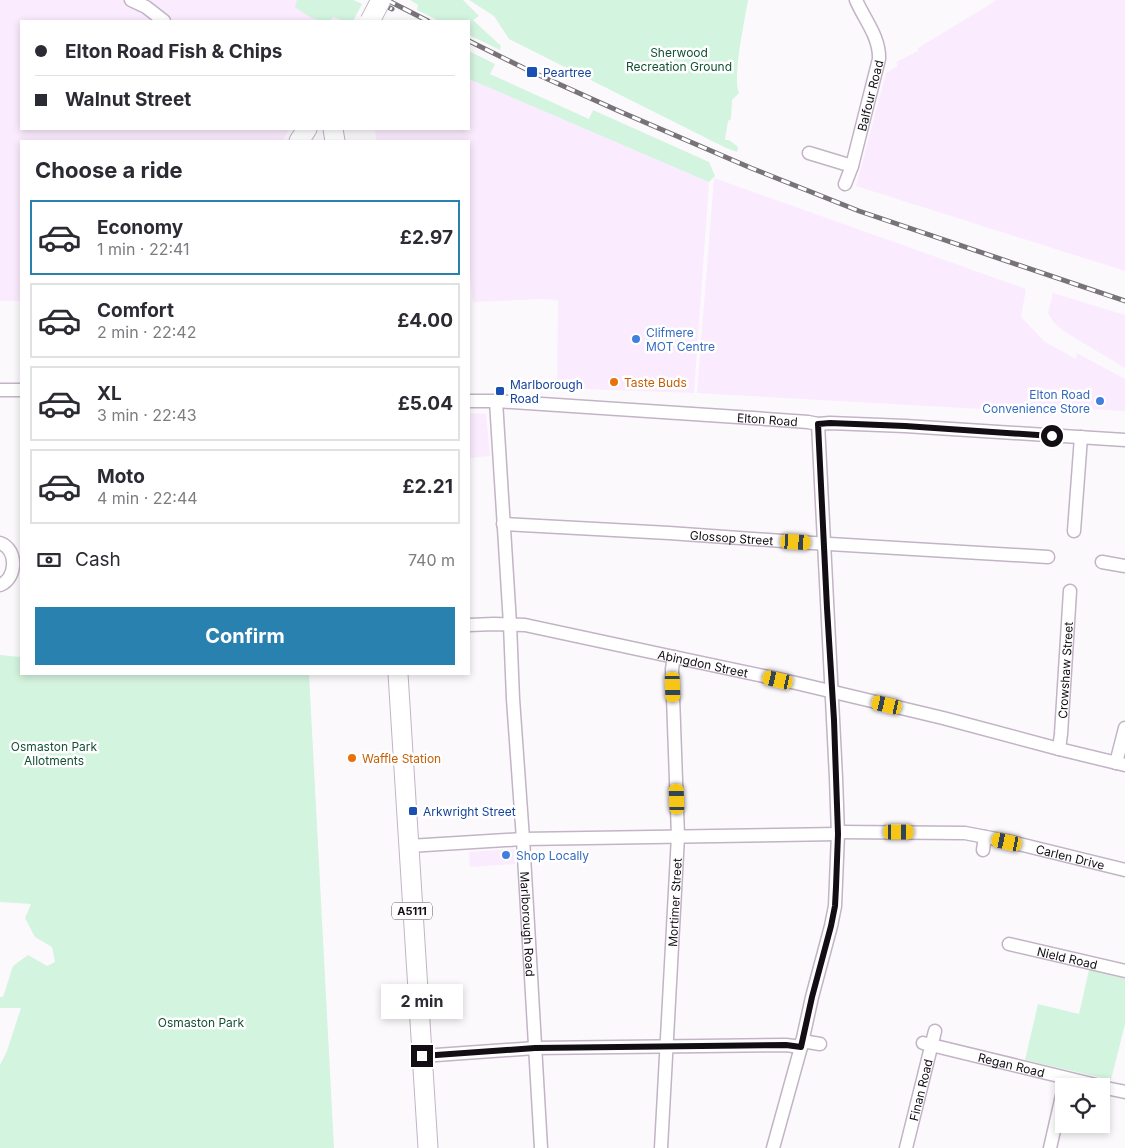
<!DOCTYPE html>
<html lang="en">
<head>
<meta charset="utf-8">
<style>
	body { margin:0; font-family:Inter,sans-serif; background:#f2f2f3; color:#2b2b33; height:100vh; display:flex; flex-direction:column; font-size:19px; white-space:nowrap }
	* { box-sizing:border-box; margin:0 }
	p { font-size:16px; color:#7c7c81 }
	.icon { flex:none; width:28px; height:28px; fill:none; stroke:currentColor; stroke-width:2; stroke-linecap:round; stroke-linejoin:round }
	.map { position:relative; flex:1; overflow:hidden }
	.side { position:absolute; left:20px; top:140px; width:450px; height:535px; display:flex; flex-direction:column; background:#fff; border-radius:0px; box-shadow:0 2px 8px #0003 }
	.side>* { flex:none }
	.banner { position:absolute; left:20px; top:20px; width:450px; height:110px; border-radius:0px; box-shadow:0 2px 8px #0003; display:grid; align-content:center; height:110px; padding:0 15px; background:#fff }
	.buttons { position:absolute; left:1055px; top:1078px; display:grid; gap:10px }
	.buttons a { display:grid; place-items:center; width:55px; height:55px; border-radius:0px; background:#fff; box-shadow:0 2px 8px #0003; font-size:25px }
	.end { position:absolute; width:22px; height:22px; margin:-11px; border:6px solid #130e14; background:#fff; box-shadow:0 0 0 2px #fff }
	.from { border-radius:50% }
	.bubble { position:absolute; height:35px; border-radius:0px; background:#fff; box-shadow:0 2px 8px #0003; font-size:16px; font-weight:700; line-height:35px; text-align:center }
	.car { position:absolute; width:15px; height:30px; margin:-15px -8px; border-radius:6px; box-shadow:0 0 4px 1px #0007; background:linear-gradient(#f5c518 24%,#345 0 40%,#f5c518 0 76%,#345 0 86%,#f5c518 0) }
	.banner b { display:flex; align-items:center; gap:18px; height:48px; font-size:19px }
	.banner b+b { border-top:1px solid #e1e1e2 }
	.banner i { width:12px; height:12px; background:#2b2b33 }
	ul { padding:0; list-style:none }
	li { display:flex; align-items:center; gap:15px; height:75px; margin:0 10px 8px; padding:0 5px; border:2px solid #e1e1e2; border-radius:0px }
	li div { flex:1 }
	li b { display:block; font-size:19px }
	li em { font-style:normal; font-weight:700 }
	li.on { border-color:#2881af }
	li>.icon { width:45px; height:45px; stroke-width:1.5 }
	h2 { padding:0 15px; font-size:22px; line-height:60px }
	.pay { display:flex; align-items:center; gap:12px; height:55px; padding:0 15px; font-size:19px }
	.pay p { margin-inline-start:auto }
	.primary-button { display:flex; gap:10px; margin-top:auto; padding:10px 15px }
	.primary-button a { flex:1; height:58px; border-radius:0px; background:#2881af; color:#fff; font-size:20px; font-weight:700; line-height:58px; text-align:center }
	.map>svg:first-child { display:block }
	.built { fill:#fbebfe }
	.green { fill:#d3f4df }
	.lines { fill:none; stroke-linecap:round; stroke-linejoin:round }
	.minor-casing { stroke:#c2b4c5; stroke-width:15 }
	.highway-casing { stroke:#c2b4c5; stroke-width:21 }
	.minor { stroke:#fff; stroke-width:12 }
	.highway { stroke:#fff; stroke-width:19 }
	.rail-casing { stroke:#777378; stroke-width:5 }
	.rail { stroke:#fff; stroke-width:3; stroke-dasharray:9; stroke-linecap:butt }
	.highway-bridge-casing { stroke:#c2b4c5; stroke-width:21; stroke-linecap:butt }
	.highway-bridge { stroke:#fff; stroke-width:19 }
	.route { stroke:#130e14; stroke-width:6 }
	.transit-dot { fill:#1a4fb4; stroke:#fff; stroke-width:2 }
	.shop-dot { fill:#3f7fe0; stroke:#fff; stroke-width:2 }
	.food-dot { fill:#e8710a; stroke:#fff; stroke-width:2 }
	.labels { text-anchor:middle; dominant-baseline:central; stroke-width:5; stroke-linejoin:round; paint-order:stroke }
	.shield { fill:#fff; stroke:#5a565a; stroke-width:1 }
	.shield-label { font-size:11px; font-weight:bold; fill:#130e14 }
	.park-label { font-size:12px; fill:#115233; stroke:#fff }
	.transit-label { font-size:12px; fill:#164399; stroke:#fff; text-anchor:start }
	.street-label { font-size:12px; fill:#130e14; stroke:#fff }
	.shop-label { font-size:12px; fill:#366cbe; stroke:#fff; text-anchor:start }
	.food-label { font-size:12px; fill:#c56008; stroke:#fff; text-anchor:start }
</style>
</head>
<body>
<div class="map">
<svg width="1125" height="1148" viewBox="0 0 1125 1148">
	<rect width="100%" height="100%" fill="#fcf9fd"/>
	<path class="built" d="M0 0H353L362 4 353 21H21V129H290L282 141H21V301H0Z
		M997 0H1125V271L856 186 886 73 898 66 896 62 918 51V48Z
		M469 79 709 182 694 393 557 388 558 300 542 299 473 302 469 266V141H376L375 129H469Z
		M714 178 1026 289 1021 317 1045 342 1076 359 1077 353 1125 379V411L1070 408 1069 414 697 393Z
		M1053 293 1125 315V368L1065 332 1054 323 1048 313Z
		M469 413 486 414 490 456 469 458Z
		M514 849 515 864 470 867 469 852Z"/>
	<path class="green" d="M297 0H353L362 4 353 21H344L333 17 329 21C314 21 306 15 295 7Z
		M410 0H463L479 16 473 20 501 46 500 50 469 35V21H439L417 10 418 5Z
		M469 0H748C745 19 732 78 739 93L732 100 731 119 728 121 725 140H729L738 147 737 152 724 147 509 39 494 16Z
		M469 51 495 64 490 74 589 119 593 110 709 162 715 176 709 182 469 79Z
		M0 655 21 657V674H309L334 1148H0V1065L7 1051 21 1008H0V997H3L13 966 28 955 47 966 55 962 52 947 35 937 25 918 31 904 0 902Z
		M1089 970 1125 979V1024L1111 1080 1025 1060 1038 1004 1079 1014Z"/>
	<g class="lines">
		<defs>
			<g id="minor">
				<path d="M131 0 146 7 164 21"/>
				<path d="M809 153 852 166"/>
				<path id="s1" d="M845 184 852 166 879 59C880 37 864 19 856 0"/>
				<path d="M0 390H21"/>
				<path id="s2" d="M469 401H496L753 418 808 422 818 424 830 423 905 426 1125 440"/>
				<path id="s3" d="M496 401 510 624 513 699 523 839 541 1148"/>
				<path id="s4" d="M503 524 669 533 796 542 1048 557"/>
				<path d="M1074 531 1081 437"/>
				<path d="M0 543C18 549 17 579 0 585"/>
				<path d="M1102 562 1125 566"/>
				<path id="s5" d="M469 625 494 624 525 625 674 657 796 683 943 718 1059 749 1125 765"/>
				<path id="s6" d="M1059 749 1061 734 1070 591"/>
				<path d="M1116 763 1125 728"/>
				<path id="s7" d="M838 832 965 833 1007 841 1125 870"/>
				<path d="M409 846 523 839 838 834"/>
				<path d="M983 850 985 837"/>
				<path id="s8" d="M1009 944 1125 971"/>
				<path d="M802 1041 820 1044"/>
				<path id="s9" d="M923 1043 1100 1086"/>
				<path d="M422 1056 535 1048 786 1045 801 1047"/>
				<path d="M1101 1087 1125 1092"/>
				<path id="s10" d="M661 1148 678 836 672 669 674 657"/>
				<path d="M773 1148 801 1047 812 997 831 926 835 906 838 834 836 778 818 424"/>
				<path id="s11" d="M906 1148 935 1031"/>
				<path d="M1050 1148 1064 1087"/>
			</g>
			<path id="highway" d="M333 129 335 141
				M299 141 307 129
				M398 674 428 1148"/>
		</defs>
		<use href="#minor" class="minor-casing"/>
		<use href="#highway" class="highway-casing"/>
		<use href="#minor" class="minor"/>
		<use href="#highway" class="highway"/>
		<defs>
			<path id="rail" d="M374 0 392 9
				M387 0 428 21
				M469 41 532 72 621 112 751 168 859 211 1125 301"/>
		</defs>
		<use href="#rail" class="rail-casing"/>
		<use href="#rail" class="rail"/>
		<defs>
			<path id="highway-bridge" d="M370 21 381 0"/>
		</defs>
		<use href="#highway-bridge" class="highway-bridge-casing"/>
		<use href="#highway-bridge" class="highway-bridge"/>
	</g>
	<g class="lines">
		<path class="route" d="M422 1056 535 1048 786 1045 801 1047 812 997 831 926 835 906 836 887 838 834 834 720 827 608 818 424 830 423 905 426 1052 436"/>
	</g>
	<g class="transit-dot">
		<rect x="526" y="66" width="12" height="12" rx="2.5"/>
		<rect x="495" y="386" width="10" height="10" rx="2.5"/>
		<rect x="408" y="806" width="10" height="10" rx="2.5"/>
	</g>
	<g class="shop-dot">
		<circle cx="636" cy="339" r="5"/>
		<circle cx="1100" cy="401" r="5"/>
		<circle cx="506" cy="855" r="5"/>
	</g>
	<g class="food-dot">
		<circle cx="614" cy="382" r="5"/>
		<circle cx="352" cy="758" r="5"/>
	</g>
	<g class="labels">
		<rect class="shield" x="392" y="902.5" width="40" height="17" rx="4"/>
		<g class="shield-label">
			<text x="412" y="911">A5111</text>
		</g>
		<g class="park-label">
			<text x="679" y="52">Sherwood<tspan x="679" dy="14">Recreation Ground</tspan></text>
			<text x="54" y="746">Osmaston Park<tspan x="54" dy="14">Allotments</tspan></text>
			<text x="201" y="1022">Osmaston Park</text>
		</g>
		<g class="transit-label">
			<text x="543" y="72">Peartree</text>
			<text x="510" y="384">Marlborough<tspan x="510" dy="14">Road</tspan></text>
			<text x="423" y="811">Arkwright Street</text>
		</g>
		<g class="street-label">
			<text stroke="none"><textPath href="#s1" startOffset="92">Balfour Road</textPath></text>
			<text stroke="none"><textPath href="#s2" startOffset="299">Elton Road</textPath></text>
			<text stroke="none"><textPath href="#s4" startOffset="229">Glossop Street</textPath></text>
			<text stroke="none"><textPath href="#s5" startOffset="238">Abingdon Street</textPath></text>
			<text stroke="none"><textPath href="#s6" startOffset="79">Crowshaw Street</textPath></text>
			<text stroke="none"><textPath href="#s7" startOffset="235">Carlen Drive</textPath></text>
			<text stroke="none"><textPath href="#s10" startOffset="246">Mortimer Street</textPath></text>
			<text stroke="none"><textPath href="#s3" startOffset="524">Marlborough Road</textPath></text>
			<text stroke="none"><textPath href="#s8" startOffset="60">Nield Road</textPath></text>
			<text stroke="none"><textPath href="#s9" startOffset="91">Regan Road</textPath></text>
			<text stroke="none"><textPath href="#s11" startOffset="60">Finan Road</textPath></text>
		</g>
		<g class="shop-label">
			<text x="646" y="332">Clifmere<tspan x="646" dy="14">MOT Centre</tspan></text>
			<text x="1090" y="394" text-anchor="end">Elton Road<tspan x="1090" dy="14">Convenience Store</tspan></text>
			<text x="516" y="855">Shop Locally</text>
		</g>
		<g class="food-label">
			<text x="624" y="382">Taste Buds</text>
			<text x="362" y="758">Waffle Station</text>
		</g>
	</g>
</svg>
<div class="buttons">
<a><svg class="icon" aria-label="locate" viewBox="0 0 24 24"><circle cx="12" cy="12" r="6"/><path d="M12 2v4M12 18v4M2 12h4M18 12h4"/></svg></a>
</div>
<i class="end from" style="left:1052px;top:436px"></i>
<i class="end" style="left:422px;top:1056px"></i>
<div class="bubble" style="left:381px;top:984px;width:82px">2 min</div>
<i class="car" style="left:796px;top:542px;rotate:93deg"></i>
<i class="car" style="left:778px;top:680px;rotate:283deg"></i>
<i class="car" style="left:673px;top:687px;rotate:178deg"></i>
<i class="car" style="left:887px;top:705px;rotate:283deg"></i>
<i class="car" style="left:677px;top:799px;rotate:358deg"></i>
<i class="car" style="left:899px;top:832px;rotate:90deg"></i>
<i class="car" style="left:1007px;top:842px;rotate:282deg"></i>
<div class="banner">
<b><i class="from"></i>Elton Road Fish &amp; Chips</b>
<b><i></i>Walnut Street</b>
</div>
<section class="side">
<h2>Choose a ride</h2>
<ul>
<li class="on"><svg class="icon" aria-label="car" viewBox="0 0 24 24"><path d="M5 17H2v-5l4-1 3-4h7l3 4 3 1v5h-3M9 17h6M6 11h13"/><circle cx="7" cy="17" r="2"/><circle cx="17" cy="17" r="2"/></svg><div><b>Economy</b><p>1 min · 22:41</p></div><em>£2.97</em></li>
<li><svg class="icon" aria-label="car" viewBox="0 0 24 24"><path d="M5 17H2v-5l4-1 3-4h7l3 4 3 1v5h-3M9 17h6M6 11h13"/><circle cx="7" cy="17" r="2"/><circle cx="17" cy="17" r="2"/></svg><div><b>Comfort</b><p>2 min · 22:42</p></div><em>£4.00</em></li>
<li><svg class="icon" aria-label="car" viewBox="0 0 24 24"><path d="M5 17H2v-5l4-1 3-4h7l3 4 3 1v5h-3M9 17h6M6 11h13"/><circle cx="7" cy="17" r="2"/><circle cx="17" cy="17" r="2"/></svg><div><b>XL</b><p>3 min · 22:43</p></div><em>£5.04</em></li>
<li><svg class="icon" aria-label="car" viewBox="0 0 24 24"><path d="M5 17H2v-5l4-1 3-4h7l3 4 3 1v5h-3M9 17h6M6 11h13"/><circle cx="7" cy="17" r="2"/><circle cx="17" cy="17" r="2"/></svg><div><b>Moto</b><p>4 min · 22:44</p></div><em>£2.21</em></li>
</ul>
<div class="pay"><svg class="icon" aria-label="cash" viewBox="0 0 24 24"><path d="M3 7h18v10H3z"/><circle cx="12" cy="12" r="2"/></svg>Cash<p>740 m</p></div>
<div class="primary-button"><a>Confirm</a></div>
</section>
</div>
</body>
</html>
